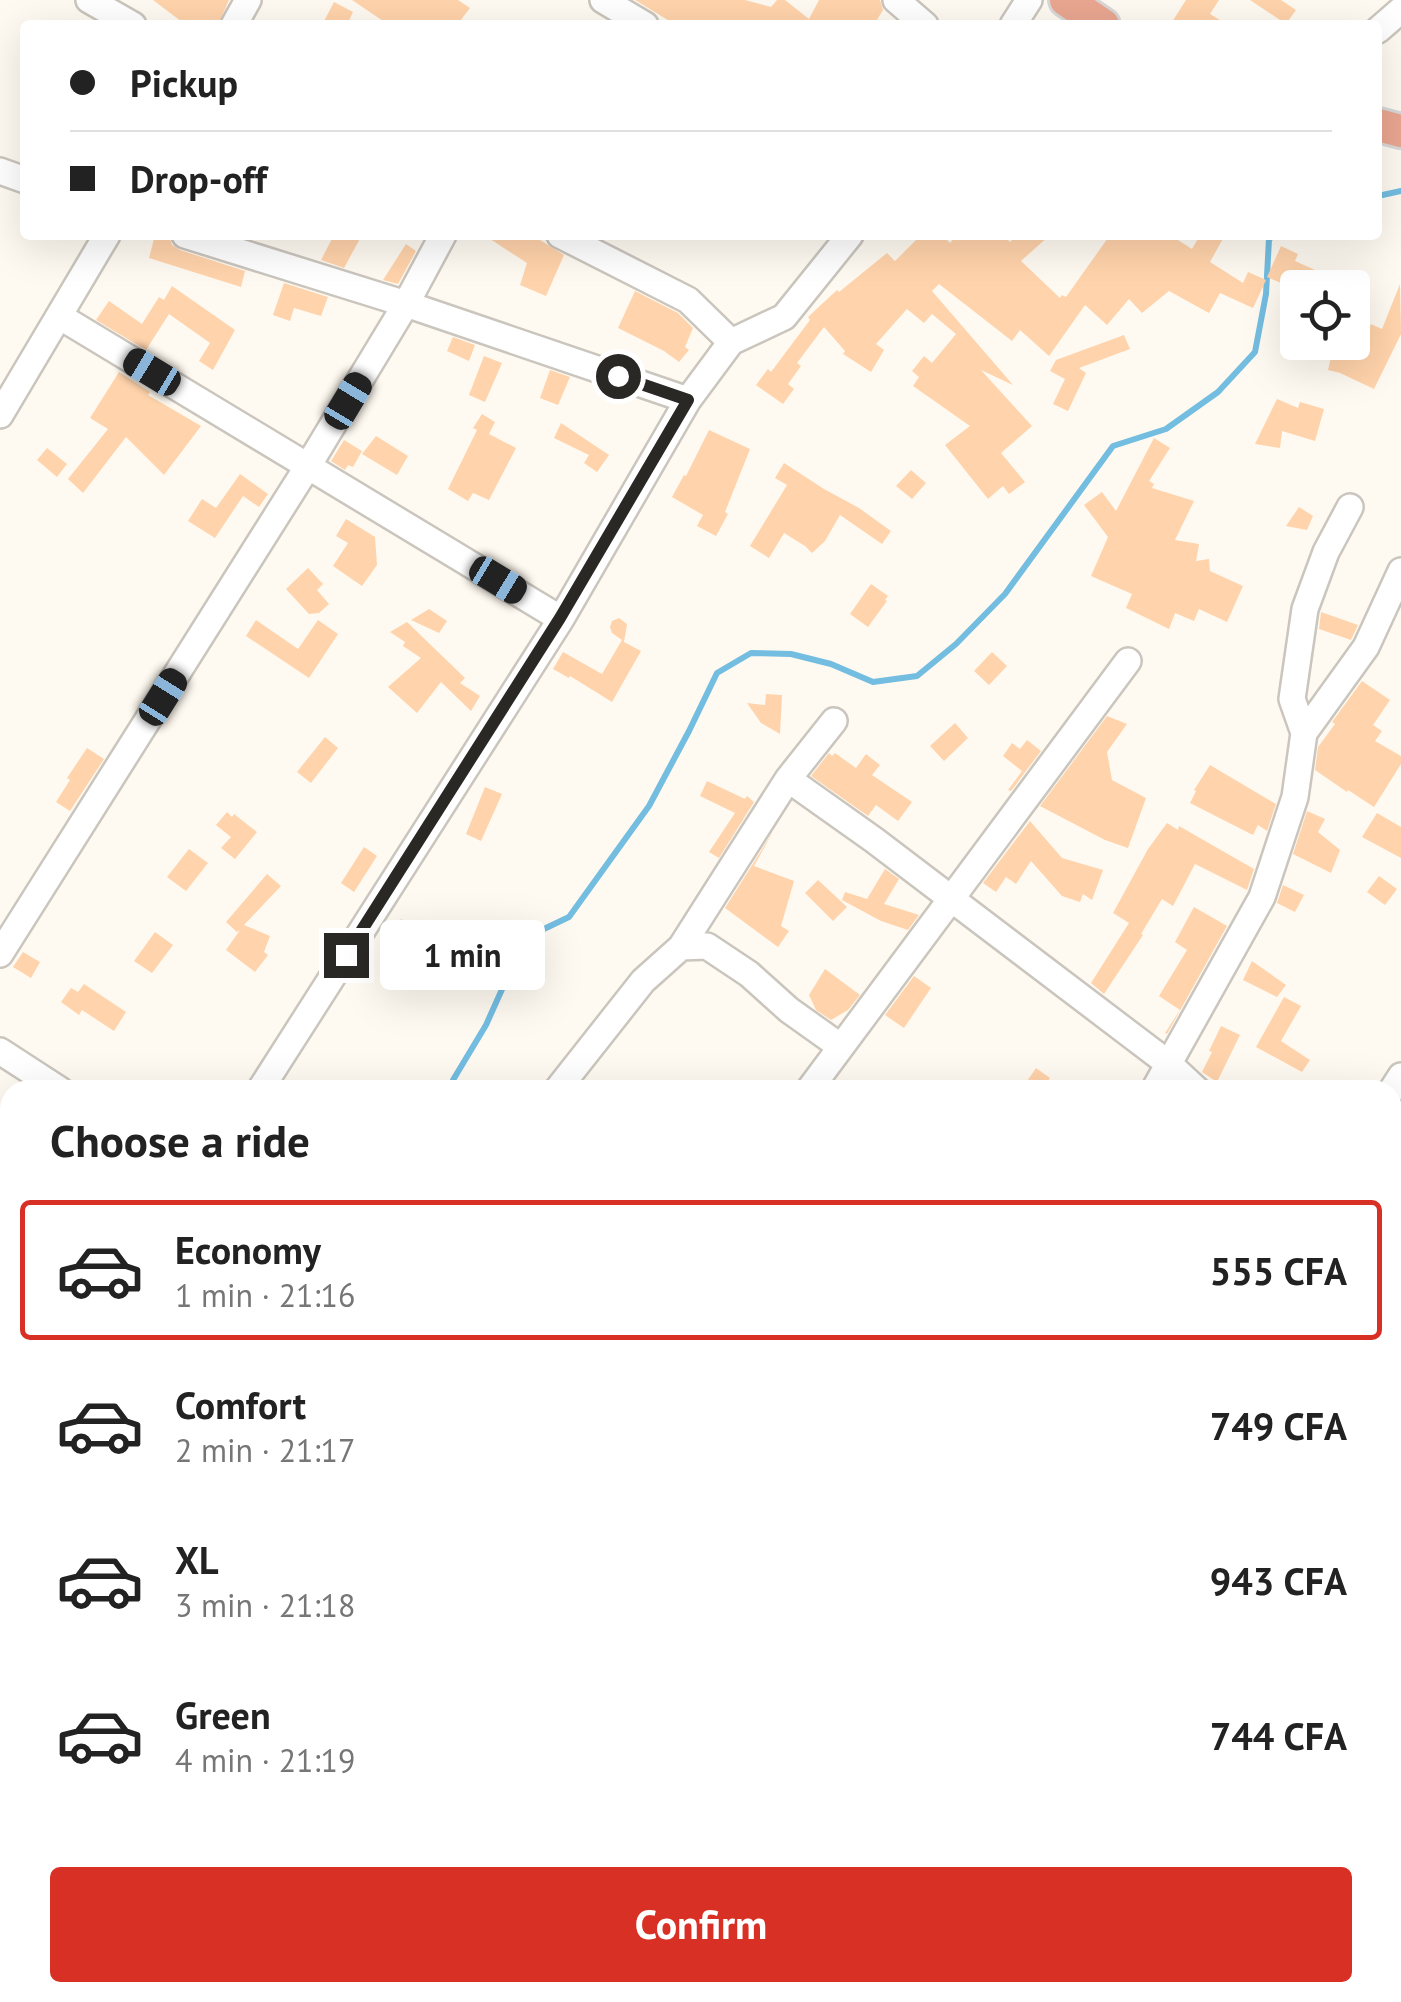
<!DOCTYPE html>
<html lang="en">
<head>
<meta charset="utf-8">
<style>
	body { margin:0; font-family:"PT Sans",sans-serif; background:#f2f2f2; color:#222; height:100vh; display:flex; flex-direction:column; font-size:38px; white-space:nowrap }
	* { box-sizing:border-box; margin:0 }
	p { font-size:32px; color:#767676 }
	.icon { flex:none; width:55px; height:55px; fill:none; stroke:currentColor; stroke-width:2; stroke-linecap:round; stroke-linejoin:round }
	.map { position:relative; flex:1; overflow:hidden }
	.drawer { position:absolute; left:0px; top:1080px; width:1402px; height:922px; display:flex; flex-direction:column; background:#fff; border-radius:30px 30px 0 0; box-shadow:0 10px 40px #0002 }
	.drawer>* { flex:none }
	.top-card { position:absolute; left:20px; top:20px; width:1362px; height:220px; border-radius:10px; box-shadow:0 10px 40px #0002; display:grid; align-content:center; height:220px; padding:0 50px; background:#fff }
	.fabs { position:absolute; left:1280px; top:270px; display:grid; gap:20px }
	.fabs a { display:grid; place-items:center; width:90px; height:90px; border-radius:10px; background:#fff; box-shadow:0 10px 40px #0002; font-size:50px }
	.end { position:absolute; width:45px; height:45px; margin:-22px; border:12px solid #2a2825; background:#fff; box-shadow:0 0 0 5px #fff }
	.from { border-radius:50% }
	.bubble { position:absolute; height:70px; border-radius:10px; background:#fff; box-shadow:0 10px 40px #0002; font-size:32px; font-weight:700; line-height:70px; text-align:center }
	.car { position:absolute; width:30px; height:60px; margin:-30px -15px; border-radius:12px; box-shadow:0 0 8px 2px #0007; background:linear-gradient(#222 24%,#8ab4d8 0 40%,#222 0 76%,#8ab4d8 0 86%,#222 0) }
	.top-card b { display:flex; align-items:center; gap:35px; height:95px; font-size:38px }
	.top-card b+b { border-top:2px solid #e0e0e0 }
	.top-card i { width:25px; height:25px; background:#222 }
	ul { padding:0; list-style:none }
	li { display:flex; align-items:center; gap:30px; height:140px; margin:0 20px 15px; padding:0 30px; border:5px solid transparent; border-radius:10px }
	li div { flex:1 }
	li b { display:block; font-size:38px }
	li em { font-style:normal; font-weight:700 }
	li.on { border-color:#d93025 }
	li>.icon { width:90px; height:90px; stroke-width:1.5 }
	h2 { padding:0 50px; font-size:45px; line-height:120px }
	.cta { display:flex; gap:20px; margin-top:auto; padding:20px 50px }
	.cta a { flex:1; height:115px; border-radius:10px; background:#d93025; color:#fff; font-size:40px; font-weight:700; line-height:115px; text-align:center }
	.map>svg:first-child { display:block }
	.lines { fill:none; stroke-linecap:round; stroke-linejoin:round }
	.stream { stroke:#73bde1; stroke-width:6 }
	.building { fill:#ffd3ab }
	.minor-casing { stroke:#cac5bd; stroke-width:30 }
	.major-casing { stroke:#d9d8d8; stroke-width:38 }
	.minor { stroke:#fff; stroke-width:25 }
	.major { stroke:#e9a690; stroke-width:32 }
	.route { stroke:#2a2825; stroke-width:12 }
</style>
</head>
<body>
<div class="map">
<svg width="1401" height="2002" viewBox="0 0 1401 2002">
	<rect width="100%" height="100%" fill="#fffaf1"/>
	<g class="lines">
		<path class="stream" d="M1378 196 1401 191
			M451 1090 453 1080 486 1025 525 938 569 917 649 806 689 731 717 673 751 653 791 654 831 664 873 682 917 676 956 644 1005 594 1113 446 1166 429 1218 392 1255 352 1266 294 1269 239 1276 235
			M0 1487 10 1467"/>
	</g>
	<path class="building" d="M153 0H229L218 25H186Z
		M352 0H458L470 8 457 25H389Z
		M635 0H745L771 7 777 0H785L809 19 819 0H880L883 10 874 25H676Z
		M1186 0H1219L1210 14 1228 25H1170Z
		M1250 0H1281L1296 10 1286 24Z
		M334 2 353 12 347 25H322Z
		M155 235H169L172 245 180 250 245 271 241 287 149 258Z
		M334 235H362L344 268 321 260Z
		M484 235H532L564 255 546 296 520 285 527 263Z
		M921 235H942L950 243 957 235H1003L1010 242 1017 235H1050L1021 261 1060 298 1062 295 1066 297 1110 235H1170L1192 249 1200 235H1225L1210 262 1243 283 1248 272 1266 280 1253 308 1220 293 1209 313 1169 291 1142 313 1129 299 1107 325 1085 305 1049 356 1020 330 1012 341 939 284 932 291 1013 385 981 370 1032 426 1001 453 1025 482 1009 494 1003 486 988 499 945 445 970 426 913 386 919 377 912 371 924 356 932 363 956 334 932 314 924 323 907 309 876 344 884 350 871 372 843 354 845 351 824 327 797 363 801 366 788 384 794 389 783 404 756 385 768 369 771 372 810 320 808 317 837 290 839 292 887 253 895 261Z
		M406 244 416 251 398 284 383 280Z
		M1281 246 1298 254 1295 261 1355 288H1292L1267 277Z
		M284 283 328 297 321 316 294 308 290 321 273 315Z
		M1400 284 1401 334 1374 389 1340 373 1328 370 1332 353 1356 359 1371 324 1382 329Z
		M172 286 235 330 213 370 199 361 210 343 169 314 146 350 96 320 109 301 142 324 159 297 164 300Z
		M635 291 678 313 693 328 685 347 689 350 679 362 664 351 618 328Z
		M1124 335 1130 349 1079 368 1086 373 1068 411 1053 404 1065 379 1050 371 1056 360Z
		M453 337 475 345 469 361 447 351Z
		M484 356 502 363 485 402 469 395Z
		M550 370 570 377 558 405 540 398Z
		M119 372 150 392 148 395 201 426 164 475 126 437 83 493 68 479 108 429 90 418Z
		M1277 399 1298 408 1300 402 1324 409 1315 441 1282 431 1280 448 1255 444Z
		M482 414 495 422 489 434 516 448 489 500 473 493 468 501 448 489 477 430 473 428Z
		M561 423 609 455 597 472 584 463 589 455 554 438Z
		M709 430 750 449 725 512 728 514 716 536 697 526 703 515 672 497 684 475 686 476Z
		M376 436 408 456 397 475 362 454Z
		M1154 438 1170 448 1149 481 1154 484 1152 488 1194 501 1175 540 1199 544 1196 561 1209 559 1210 571 1243 586 1227 622 1199 609 1194 621 1175 613 1169 629 1126 608 1132 594 1091 576 1108 537 1084 505 1102 492 1116 511Z
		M344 440 362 451 353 467 348 465 345 470 331 461Z
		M47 448 67 464 57 477 37 460Z
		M784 463 824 489 859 508 891 531 882 544 840 515 825 541 812 553 805 546 784 533 769 558 750 546 787 485 775 478Z
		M911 470 926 483 912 499 896 486Z
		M240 474 268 494 259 507 243 496 215 538 188 521 202 499 216 508Z
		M1299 507 1313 516 1307 530 1286 526Z
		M346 519 375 537 377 565 362 586 333 566 348 543 336 536Z
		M308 568 323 584 317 590 329 604 319 613 309 614 286 589Z
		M871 584 888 596 885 600 887 601 868 627 850 614Z
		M429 609 447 621 439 633 411 620Z
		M1321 612 1358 625 1351 640 1319 629Z
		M619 618 627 624 624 642 641 651 612 702 570 676 569 678 553 669 563 652 602 674 622 640 612 633 610 627 612 621Z
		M256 620 298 649 318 620 338 634 309 678 246 636Z
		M407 622 465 678 460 683 480 696 471 711 441 682 417 713 388 687 421 658 403 646 405 642 390 632Z
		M992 652 1007 666 989 685 974 671Z
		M1362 681 1390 700 1373 725 1382 731 1375 741 1401 756V764L1374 807 1348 790 1347 792 1315 770 1318 747 1335 724 1332 722Z
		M766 694 782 695 780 734 761 723 747 703 765 705Z
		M1107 716 1127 724 1107 752 1112 780 1146 798 1128 848 1105 840 1040 806Z
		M955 723 968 738 944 761 930 746Z
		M325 737 338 748 311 783 297 772Z
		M1027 740 1041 751 1011 791 1008 790 1022 771 1003 756 1012 743 1020 749Z
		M87 748 104 759 70 811 56 802 70 780 67 778Z
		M829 753 832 756 835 753 856 768 866 754 880 765 872 775 912 802 898 821 876 805 868 816 811 776Z
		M1210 765 1276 804 1267 831 1258 825 1253 835 1190 803 1196 791 1194 790Z
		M707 781 745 799 747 796 754 802 719 858 709 852 735 813 700 796Z
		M485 787 502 794 481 841 466 834Z
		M1307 811 1325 819 1318 832 1340 850 1331 873 1293 854Z
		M227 812 232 817 234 814 257 832 235 859 221 848 231 837 216 825Z
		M1377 813 1401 827V858L1362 837Z
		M1030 821 1062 858 1103 870 1092 900 1083 894 1080 902 1062 896 1031 861 1016 884 1006 877 996 892 983 883Z
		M1167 823 1178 830 1179 826 1254 869 1247 890 1195 864 1173 906 1162 899 1141 934 1143 935 1104 994 1091 983 1129 923 1113 913 1148 849Z
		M773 832 754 866 794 881 781 926 789 931 778 947 725 908Z
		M364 847 377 856 354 892 341 883Z
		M189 849 208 863 186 891 167 877Z
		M885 869 899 879 884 904 919 915 908 930 881 921 842 900 845 892 867 899Z
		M267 874 281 886 244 925 270 936 264 952 268 955 255 972 226 950 240 930 237 932 226 922Z
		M1379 876 1397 889 1385 905 1367 892Z
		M818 880 847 907 833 921 805 893Z
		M1283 885 1304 895 1295 912 1277 903Z
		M1194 907 1227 926 1167 1034 1165 1033 1180 1010 1159 996 1187 950 1175 942Z
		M401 919 424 934 412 952 389 937Z
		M155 932 173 945 152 973 134 961Z
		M23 952 40 962 31 978 13 967Z
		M1252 961 1286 985 1277 997 1243 980Z
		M825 969 860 995 848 1010 831 1020 816 1010 809 995Z
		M914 976 931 988 904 1028 885 1015Z
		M84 984 126 1012 114 1031 82 1010 79 1015 61 1002 71 988 78 992Z
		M1284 997 1301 1006 1281 1041 1310 1060 1302 1072 1256 1047Z
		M1221 1026 1240 1035 1217 1082 1202 1072 1212 1052 1209 1051Z
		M1036 1068 1050 1078 1042 1090H1021Z"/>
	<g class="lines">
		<defs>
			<path id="minor" d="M89 0 133 25
				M603 0 645 25
				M896 0 925 25
				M234 25 248 0
				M1013 25 1029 0
				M1378 30 1401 10
				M0 171 25 180
				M185 235 406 304 688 400
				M560 235 688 300 731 342
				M59 316 561 619
				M0 415 107 235
				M1304 733 1292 699 1305 609 1326 552 1350 507
				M788 779 874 840 1169 1064 1197 1090
				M681 947 707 946 749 974 789 1010 841 1047
				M0 954 308 466 406 304 443 235
				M0 1051 60 1090
				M260 1090 561 619 688 400 731 342 784 317 850 235
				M557 1090 643 981 681 947 788 779 834 721
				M809 1090 1128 661
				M1154 1090 1262 897 1295 797 1304 733 1366 647 1401 571
				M1392 1090 1401 1076
				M1392 1272 1401 1280
				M0 1548 10 1525
				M1392 1822 1401 1812
				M1392 1888 1401 1892
				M149 2002 156 1992
				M282 2002 294 1992
				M384 2002 388 1992
				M820 2002 826 1992
				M1243 2002 1251 1992"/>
			<path id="major" d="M1066 0 1103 25
				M1378 125 1401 131"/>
		</defs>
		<use href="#minor" class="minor-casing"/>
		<use href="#major" class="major-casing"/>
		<use href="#minor" class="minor"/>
		<use href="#major" class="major"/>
	</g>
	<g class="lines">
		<path class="route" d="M346 955 560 618 688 400 618 376"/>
	</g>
</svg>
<div class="fabs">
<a><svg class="icon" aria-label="locate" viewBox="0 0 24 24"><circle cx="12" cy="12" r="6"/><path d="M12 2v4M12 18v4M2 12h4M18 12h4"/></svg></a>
</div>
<i class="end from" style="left:618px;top:376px"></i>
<i class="end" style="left:346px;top:955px"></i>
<div class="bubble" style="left:380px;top:920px;width:165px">1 min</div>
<i class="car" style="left:152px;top:372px;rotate:301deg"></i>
<i class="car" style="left:348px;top:401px;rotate:31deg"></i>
<i class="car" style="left:498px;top:580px;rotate:121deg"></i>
<i class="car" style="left:163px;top:697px;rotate:32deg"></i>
<div class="top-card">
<b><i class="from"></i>Pickup</b>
<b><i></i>Drop-off</b>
</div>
<section class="drawer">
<h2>Choose a ride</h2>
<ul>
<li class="on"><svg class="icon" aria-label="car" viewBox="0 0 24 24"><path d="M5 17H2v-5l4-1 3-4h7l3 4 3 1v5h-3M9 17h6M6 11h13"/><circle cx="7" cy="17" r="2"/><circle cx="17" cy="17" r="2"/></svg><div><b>Economy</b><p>1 min · 21:16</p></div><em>555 CFA</em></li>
<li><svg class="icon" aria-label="car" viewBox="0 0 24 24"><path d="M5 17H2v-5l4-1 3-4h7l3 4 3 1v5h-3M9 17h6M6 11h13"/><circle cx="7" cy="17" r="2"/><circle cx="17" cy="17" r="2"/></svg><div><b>Comfort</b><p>2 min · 21:17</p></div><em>749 CFA</em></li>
<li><svg class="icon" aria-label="car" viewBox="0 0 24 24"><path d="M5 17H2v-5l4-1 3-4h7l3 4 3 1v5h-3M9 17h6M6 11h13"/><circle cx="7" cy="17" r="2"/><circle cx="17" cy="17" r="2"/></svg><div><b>XL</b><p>3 min · 21:18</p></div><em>943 CFA</em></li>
<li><svg class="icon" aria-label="car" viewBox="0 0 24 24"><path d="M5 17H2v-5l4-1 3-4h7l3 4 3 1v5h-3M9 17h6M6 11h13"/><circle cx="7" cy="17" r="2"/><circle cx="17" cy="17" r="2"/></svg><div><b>Green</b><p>4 min · 21:19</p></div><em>744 CFA</em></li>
</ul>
<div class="cta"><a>Confirm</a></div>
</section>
</div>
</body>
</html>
